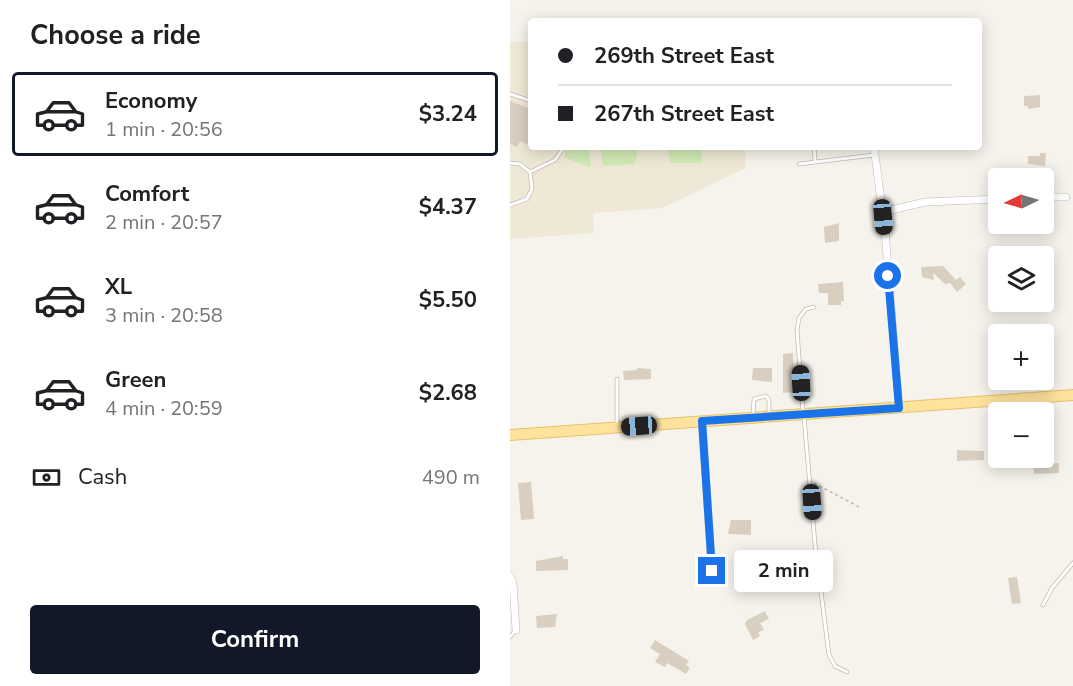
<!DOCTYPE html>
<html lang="en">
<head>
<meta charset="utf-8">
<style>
	body { margin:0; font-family:"Nunito Sans",sans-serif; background:#f6f6f6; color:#202124; height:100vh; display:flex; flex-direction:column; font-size:22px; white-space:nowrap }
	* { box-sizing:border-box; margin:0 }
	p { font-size:20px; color:#757577 }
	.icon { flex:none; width:33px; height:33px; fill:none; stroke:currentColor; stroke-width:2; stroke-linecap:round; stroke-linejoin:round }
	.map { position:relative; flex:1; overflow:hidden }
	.side { display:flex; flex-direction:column; background:#fff; width:510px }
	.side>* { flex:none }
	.top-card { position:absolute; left:18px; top:18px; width:454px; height:132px; border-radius:6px; box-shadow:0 3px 15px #0003; display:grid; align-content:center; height:132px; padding:0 30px; background:#fff }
	.needle { width:39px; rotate:265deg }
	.fabs { position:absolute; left:478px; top:168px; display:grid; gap:12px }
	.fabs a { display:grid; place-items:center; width:66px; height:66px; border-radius:6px; background:#fff; box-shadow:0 3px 15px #0003; font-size:30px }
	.end { position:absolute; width:27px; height:27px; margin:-14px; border:8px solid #1a73e8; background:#fff; box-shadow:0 0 0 3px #fff }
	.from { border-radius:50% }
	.bubble { position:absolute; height:42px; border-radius:6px; background:#fff; box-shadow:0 3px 15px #0003; font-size:20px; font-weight:700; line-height:42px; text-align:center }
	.car { position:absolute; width:18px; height:36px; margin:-18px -9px; border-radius:8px; box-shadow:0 0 4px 2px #0007; background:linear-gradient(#222 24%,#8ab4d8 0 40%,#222 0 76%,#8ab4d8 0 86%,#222 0) }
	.top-card b { display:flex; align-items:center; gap:21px; height:57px; font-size:22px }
	.top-card b+b { border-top:2px solid #e0e0e0 }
	.top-card i { width:15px; height:15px; background:#202124 }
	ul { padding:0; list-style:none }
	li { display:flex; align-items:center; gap:18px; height:84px; margin:0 12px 9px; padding:0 18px; border:3px solid transparent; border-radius:6px }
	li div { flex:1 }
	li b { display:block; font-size:22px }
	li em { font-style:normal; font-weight:700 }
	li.current { border-color:#111827 }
	li>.icon { width:54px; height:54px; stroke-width:1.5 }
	h2 { padding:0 30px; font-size:27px; line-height:72px }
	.pay { display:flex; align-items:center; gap:15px; height:66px; padding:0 30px; font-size:22px }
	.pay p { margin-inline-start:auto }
	.cta { display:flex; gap:12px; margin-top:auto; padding:12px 30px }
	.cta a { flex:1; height:69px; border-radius:6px; background:#111827; color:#fff; font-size:24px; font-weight:700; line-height:69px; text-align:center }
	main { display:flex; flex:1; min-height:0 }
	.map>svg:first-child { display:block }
	.education { fill:#efe8d6 }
	.green { fill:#d2eab5 }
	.building { fill:#d8cfc1 }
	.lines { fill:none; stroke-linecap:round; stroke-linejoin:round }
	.service-casing { stroke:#c2bbae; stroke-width:4.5 }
	.minor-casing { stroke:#c2bbae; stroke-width:8 }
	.primary-casing { stroke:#e6c16a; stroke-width:12 }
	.path { stroke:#c4b79f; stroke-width:1.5; stroke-dasharray:3 3; stroke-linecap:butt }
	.service { stroke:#fff; stroke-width:3 }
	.minor { stroke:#fff; stroke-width:7 }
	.primary { stroke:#ffe39c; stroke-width:10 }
	.route { stroke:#1a73e8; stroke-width:8 }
</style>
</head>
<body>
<main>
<section class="side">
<h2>Choose a ride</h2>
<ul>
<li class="current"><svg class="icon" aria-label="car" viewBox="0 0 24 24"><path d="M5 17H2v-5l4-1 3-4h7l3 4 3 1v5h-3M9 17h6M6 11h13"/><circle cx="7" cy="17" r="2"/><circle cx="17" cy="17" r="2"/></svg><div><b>Economy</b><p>1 min · 20:56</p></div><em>$3.24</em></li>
<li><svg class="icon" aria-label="car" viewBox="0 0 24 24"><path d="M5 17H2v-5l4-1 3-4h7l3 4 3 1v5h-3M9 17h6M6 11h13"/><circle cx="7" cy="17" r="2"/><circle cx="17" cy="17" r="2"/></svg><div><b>Comfort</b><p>2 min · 20:57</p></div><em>$4.37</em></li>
<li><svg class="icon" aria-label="car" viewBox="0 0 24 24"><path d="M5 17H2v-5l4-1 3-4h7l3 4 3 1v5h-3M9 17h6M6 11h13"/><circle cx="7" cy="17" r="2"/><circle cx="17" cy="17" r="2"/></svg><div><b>XL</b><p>3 min · 20:58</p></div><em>$5.50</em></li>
<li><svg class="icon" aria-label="car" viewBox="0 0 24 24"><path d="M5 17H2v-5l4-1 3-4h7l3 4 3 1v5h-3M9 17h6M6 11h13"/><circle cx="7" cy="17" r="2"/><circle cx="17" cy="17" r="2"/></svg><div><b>Green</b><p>4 min · 20:59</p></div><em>$2.68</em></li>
</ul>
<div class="pay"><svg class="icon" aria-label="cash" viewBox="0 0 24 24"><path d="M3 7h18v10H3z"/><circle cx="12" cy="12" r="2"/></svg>Cash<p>490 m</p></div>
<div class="cta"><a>Confirm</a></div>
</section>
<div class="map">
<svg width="563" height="686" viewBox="0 0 563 686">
	<rect width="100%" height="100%" fill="#f6f3ec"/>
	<path class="education" d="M21 41V147H235L236 168 152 208 83 213 84 233 0 239V42Z"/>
	<path class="green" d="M57 147H79L81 168 54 157Z
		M91 147H128L125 164 95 166 92 165Z
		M157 147H192L191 163H160Z"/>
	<path class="building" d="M530 95V107L518 109V106H514V96Z
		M0 101 21 109V146L10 141 7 147 0 144Z
		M530 153H536L535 166 518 164V156H530Z
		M329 223V241L315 243 314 227Z
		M433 266 446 280 450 277 456 284 447 292 440 283 435 284 423 273 424 280 412 277 411 267Z
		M333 282 334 301H331V305H318V293H309L308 284Z
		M283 353 284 392 273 393V354Z
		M127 368 141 369V379L114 380 113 371 127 370Z
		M243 368H262V382L242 380Z
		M447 450 474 451V460L447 461Z
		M549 463V473L524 474 523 464Z
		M21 482 24 519 11 520 8 483Z
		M221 520H241V535L218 534Z
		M53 556V559H58V570L26 571V561Z
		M507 577 511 603 502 604 498 578Z
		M255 611 259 619 250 623 254 630 248 632 250 636 243 640 235 624 237 620Z
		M47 614 45 627 27 628 26 616Z
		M145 640 179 661 176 665 180 668 176 674 157 663 155 667 145 662 150 654 140 648Z"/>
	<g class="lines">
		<defs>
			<path id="service" d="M0 94 21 101
				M304 147 305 160
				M0 163 10 164 20 172
				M289 164 364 155
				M0 205 17 199 22 189 20 172 45 160 54 147
				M107 379V425
				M293 411 287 330 289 318 296 309 304 307
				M243 416 244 399 256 396 259 400V415
				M294 417 305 544 319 655 325 666 337 672
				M533 605 542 588 563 563
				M0 637 5 631"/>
			<path id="minor" d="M364 147 375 231 389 408
				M534 197H556
				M373 212 415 202 489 199
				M192 421 202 571
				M0 576 3 583 6 630"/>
			<path id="primary" d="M0 435 563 395"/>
		</defs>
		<use href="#service" class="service-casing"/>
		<use href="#minor" class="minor-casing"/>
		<use href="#primary" class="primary-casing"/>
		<path class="path" d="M304 483 351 508"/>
		<use href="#service" class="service"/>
		<use href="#minor" class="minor"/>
		<use href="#primary" class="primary"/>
	</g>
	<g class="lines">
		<path class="route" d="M202 571 192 421 389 408 378 276"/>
	</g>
</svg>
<div class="fabs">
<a><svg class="needle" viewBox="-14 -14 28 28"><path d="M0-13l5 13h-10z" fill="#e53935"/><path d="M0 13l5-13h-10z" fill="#757577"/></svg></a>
<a><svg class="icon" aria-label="layers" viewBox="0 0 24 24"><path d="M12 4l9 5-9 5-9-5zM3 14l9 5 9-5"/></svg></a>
<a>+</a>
<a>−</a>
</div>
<i class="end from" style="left:378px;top:276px"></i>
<i class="end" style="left:202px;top:571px"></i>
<div class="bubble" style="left:224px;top:550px;width:99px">2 min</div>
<i class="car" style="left:373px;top:217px;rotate:175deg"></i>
<i class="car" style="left:291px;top:383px;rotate:357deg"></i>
<i class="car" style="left:129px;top:426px;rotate:266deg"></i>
<i class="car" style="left:302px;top:502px;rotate:176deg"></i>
<div class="top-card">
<b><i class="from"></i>269th Street East</b>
<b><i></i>267th Street East</b>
</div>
</div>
</main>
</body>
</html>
